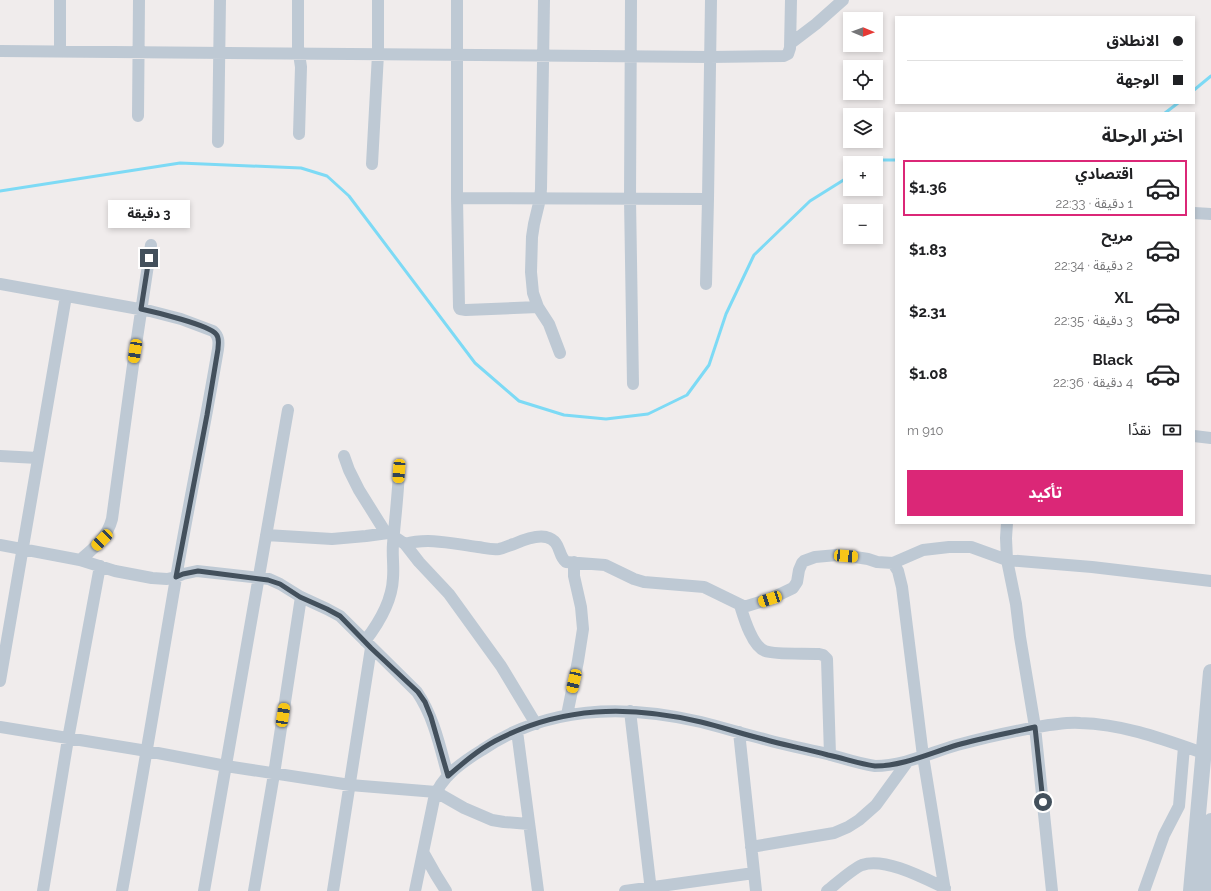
<!DOCTYPE html>
<html lang="ar">
<head>
<meta charset="utf-8">
<style>
	body { margin:0; font-family:Raleway,"Noto Sans Arabic",sans-serif; background:#f2f2f2; color:#202124; direction:rtl; height:100vh; display:flex; flex-direction:column; font-size:15px; white-space:nowrap }
	* { box-sizing:border-box; margin:0 }
	p { font-size:13px; color:#757577 }
	.icon { flex:none; width:22px; height:22px; fill:none; stroke:currentColor; stroke-width:2; stroke-linecap:round; stroke-linejoin:round }
	.map { position:relative; flex:1; overflow:hidden; direction:ltr }
	.sheet { position:absolute; left:895px; top:112px; width:300px; height:412px; display:flex; flex-direction:column; background:#fff; border-radius:0px; box-shadow:0 2px 6px #0003; direction:rtl }
	.sheet>* { flex:none }
	.banner { position:absolute; left:895px; top:16px; width:300px; height:88px; border-radius:0px; box-shadow:0 2px 6px #0003; direction:rtl; display:grid; align-content:center; height:88px; padding:0 12px; background:#fff }
	.needle { width:26px; rotate:91deg }
	.fabs { position:absolute; left:843px; top:12px; display:grid; gap:8px }
	.fabs a { display:grid; place-items:center; width:40px; height:40px; border-radius:0px; background:#fff; box-shadow:0 2px 6px #0003; font-size:20px }
	.end { position:absolute; width:18px; height:18px; margin:-9px; border:5px solid #43505c; background:#fff; box-shadow:0 0 0 2px #fff }
	.from { border-radius:50% }
	.bubble { position:absolute; height:28px; border-radius:0px; background:#fff; box-shadow:0 2px 6px #0003; font-size:13px; font-weight:700; line-height:28px; text-align:center; direction:rtl }
	.car { position:absolute; width:12px; height:24px; margin:-12px -6px; border-radius:5px; box-shadow:0 0 3px 1px #0007; background:linear-gradient(#f5c518 24%,#345 0 40%,#f5c518 0 76%,#345 0 86%,#f5c518 0) }
	.banner b { display:flex; align-items:center; gap:14px; height:38px; font-size:15px }
	.banner b+b { border-top:1px solid #e0e0e0 }
	.banner i { width:10px; height:10px; background:#202124 }
	ul { padding:0; list-style:none }
	li { display:flex; align-items:center; gap:12px; height:56px; margin:0 8px 6px; padding:0 4px; border:2px solid transparent; border-radius:0px }
	li div { flex:1 }
	li b { display:block; font-size:15px }
	li em { font-style:normal; font-weight:700 }
	li.selected { border-color:#db2777 }
	li>.icon { width:36px; height:36px; stroke-width:1.5 }
	h2 { padding:0 12px; font-size:18px; line-height:48px }
	.pay { display:flex; align-items:center; gap:10px; height:44px; padding:0 12px; font-size:15px }
	.pay p { margin-inline-start:auto }
	.action { display:flex; gap:8px; margin-top:auto; padding:8px 12px }
	.action a { flex:1; height:46px; border-radius:0px; background:#db2777; color:#fff; font-size:16px; font-weight:700; line-height:46px; text-align:center }
	.map>svg:first-child { display:block }
	.lines { fill:none; stroke-linecap:round; stroke-linejoin:round }
	.stream { stroke:#7ddaf5; stroke-width:3 }
	.minor { stroke:#bec9d4; stroke-width:12 }
	.tertiary { stroke:#bec9d4; stroke-width:16 }
	.route { stroke:#43505c; stroke-width:5 }
</style>
</head>
<body>
<div class="map">
<svg width="1211" height="891" viewBox="0 0 1211 891">
	<rect width="100%" height="100%" fill="#f0ecec"/>
	<g class="lines">
		<path class="stream" d="M1194 90 1211 76
			M1165 113 1178 103
			M869 163 874 160H896
			M0 191 180 163 301 168 327 176 349 196 475 363 519 401 564 415 606 419 648 414 687 395 709 365 726 314 754 255 810 201 850 176"/>
		<path class="minor" d="M298 0V47L301 67 299 134
			M457 0V198L459 307 460 309 466 310 538 307
			M544 0 541 189 540 199 534 224 532 237 531 272 533 293 538 307 549 324 560 353
			M631 0 630 199 633 384
			M791 43 816 24 843 0
			M0 51 710 57 784 56 788 54 790 48 791 0
			M60 51V0
			M138 116 139 0
			M218 142 220 0
			M372 164 378 54V0
			M457 198 708 199
			M1194 213 1211 214
			M0 284 150 311 181 319 213 331C219 336 219 342 218 349 205 426 189 502 176 578 158 683 141 787 122 891
			M706 284 708 199 711 0
			M1194 436 1211 438
			M0 456 38 458
			M344 456 349 470 359 490 384 530 405 544 419 562 449 594 501 666 536 724
			M1007 523 1006 538 1007 560 1016 604 1020 637 1035 727 1052 891
			M266 535 332 539 366 536 388 533
			M405 544C429 537 454 544 478 547 485 548 492 550 499 549 505 548 509 545 514 544 523 540 536 535 546 537 562 541 557 555 566 562L605 565 634 579 644 582 704 587 743 606H747L770 599 793 588 797 582 799 570 802 563 804 561 815 557 837 555 855 557 868 559 877 562 893 563 923 550 949 547H971L1007 560 1092 567 1211 581
			M0 545 80 560 115 571 152 578 167 579 176 577 183 574 197 571 269 579 280 584 301 597 327 609 340 616 417 692C434 717 440 747 448 776
			M80 560C94 548 107 538 112 519L133 365 151 245
			M893 563 898 571 902 587 923 756 945 891
			M740 605C744 618 752 646 765 651 776 655 805 653 819 654L823 655 827 659 830 755
			M365 641C379 623 392 602 393 578 394 566 392 555 393 544 395 519 398 495 399 471
			M0 681 66 296
			M630 711 651 891
			M567 715 578 661 583 629 581 607 574 576V562
			M0 727 147 751 226 766 350 785 436 792 464 808 492 820 504 822 529 824
			M517 731 538 891
			M739 732 756 891
			M751 847 834 833 848 827 859 820 876 805 908 761
			M423 852 436 875 446 891
			M43 891 68 739 100 566
			M204 891 288 410
			M254 891 274 774 301 597
			M333 891 371 648
			M415 891 434 799C440 777 464 761 482 750 548 705 625 704 701 722 721 727 740 733 760 738 783 745 807 749 831 755 845 759 860 764 875 766 903 766 930 753 957 745 987 737 1018 730 1049 725 1059 724 1070 722 1080 723 1123 724 1163 739 1203 753
			M625 891 754 873
			M827 891C836 884 852 869 862 865 885 857 924 878 945 888
			M1144 891 1164 835 1179 806 1184 747"/>
		<path class="tertiary" d="M1191 891 1211 672
			M1205 891 1211 821"/>
	</g>
	<g class="lines">
		<path class="route" d="M149 258 141 309C155 312 209 325 216 334 220 338 218 344 218 349L207 415 176 577 183 574 198 571 268 580 280 584 300 597 327 609 340 616 371 648 418 692 425 702 431 717 448 776C463 763 478 750 495 741 561 706 629 705 701 722 722 727 742 734 763 739 784 745 806 749 828 755 843 758 859 764 875 766 903 766 930 753 957 745 983 738 1009 733 1035 727L1043 802"/>
	</g>
</svg>
<div class="fabs">
<a><svg class="needle" viewBox="-14 -14 28 28"><path d="M0-13l5 13h-10z" fill="#e53935"/><path d="M0 13l5-13h-10z" fill="#757577"/></svg></a>
<a><svg class="icon" aria-label="locate" viewBox="0 0 24 24"><circle cx="12" cy="12" r="6"/><path d="M12 2v4M12 18v4M2 12h4M18 12h4"/></svg></a>
<a><svg class="icon" aria-label="layers" viewBox="0 0 24 24"><path d="M12 4l9 5-9 5-9-5zM3 14l9 5 9-5"/></svg></a>
<a>+</a>
<a>−</a>
</div>
<i class="end from" style="left:1043px;top:802px"></i>
<i class="end" style="left:149px;top:258px"></i>
<div class="bubble" style="left:108px;top:200px;width:82px">3 دقيقة</div>
<i class="car" style="left:135px;top:351px;rotate:189deg"></i>
<i class="car" style="left:399px;top:471px;rotate:184deg"></i>
<i class="car" style="left:102px;top:540px;rotate:225deg"></i>
<i class="car" style="left:846px;top:556px;rotate:94deg"></i>
<i class="car" style="left:770px;top:599px;rotate:252deg"></i>
<i class="car" style="left:574px;top:681px;rotate:193deg"></i>
<i class="car" style="left:283px;top:715px;rotate:9deg"></i>
<div class="banner">
<b><i class="from"></i>الانطلاق</b>
<b><i></i>الوجهة</b>
</div>
<section class="sheet">
<h2>اختر الرحلة</h2>
<ul>
<li class="selected"><svg class="icon" aria-label="car" viewBox="0 0 24 24"><path d="M5 17H2v-5l4-1 3-4h7l3 4 3 1v5h-3M9 17h6M6 11h13"/><circle cx="7" cy="17" r="2"/><circle cx="17" cy="17" r="2"/></svg><div><b>اقتصادي</b><p>1 دقيقة · 22:33</p></div><em>$1.36</em></li>
<li><svg class="icon" aria-label="car" viewBox="0 0 24 24"><path d="M5 17H2v-5l4-1 3-4h7l3 4 3 1v5h-3M9 17h6M6 11h13"/><circle cx="7" cy="17" r="2"/><circle cx="17" cy="17" r="2"/></svg><div><b>مريح</b><p>2 دقيقة · 22:34</p></div><em>$1.83</em></li>
<li><svg class="icon" aria-label="car" viewBox="0 0 24 24"><path d="M5 17H2v-5l4-1 3-4h7l3 4 3 1v5h-3M9 17h6M6 11h13"/><circle cx="7" cy="17" r="2"/><circle cx="17" cy="17" r="2"/></svg><div><b>XL</b><p>3 دقيقة · 22:35</p></div><em>$2.31</em></li>
<li><svg class="icon" aria-label="car" viewBox="0 0 24 24"><path d="M5 17H2v-5l4-1 3-4h7l3 4 3 1v5h-3M9 17h6M6 11h13"/><circle cx="7" cy="17" r="2"/><circle cx="17" cy="17" r="2"/></svg><div><b>Black</b><p>4 دقيقة · 22:36</p></div><em>$1.08</em></li>
</ul>
<div class="pay"><svg class="icon" aria-label="cash" viewBox="0 0 24 24"><path d="M3 7h18v10H3z"/><circle cx="12" cy="12" r="2"/></svg>نقدًا<p>910 m</p></div>
<div class="action"><a>تأكيد</a></div>
</section>
</div>
</body>
</html>
